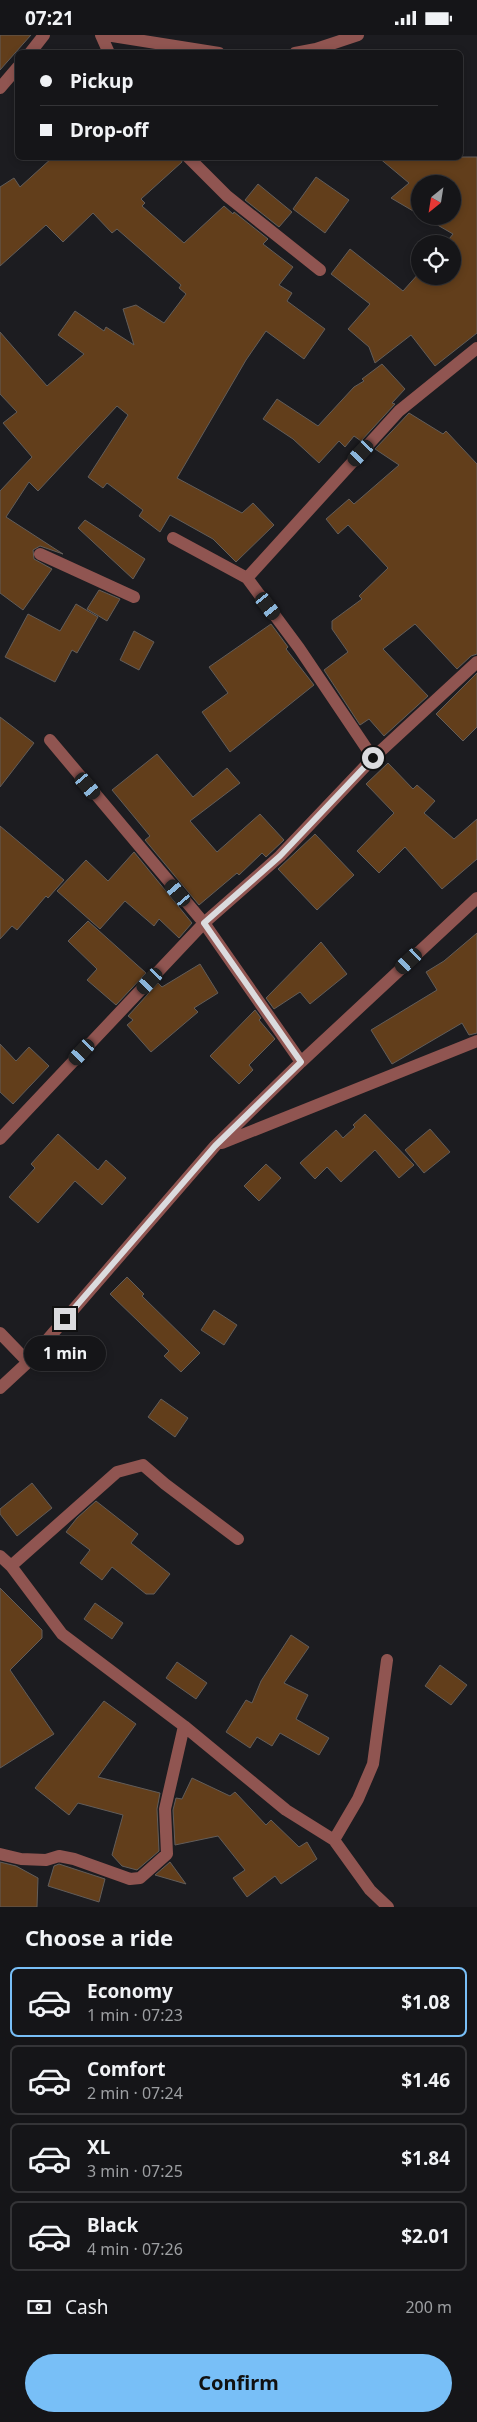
<!DOCTYPE html>
<html lang="en">
<head>
<meta charset="utf-8">
<style>
	body { margin:0; font-family:"Noto Sans",sans-serif; background:#222225; color:#f1f3f6; height:100vh; display:flex; flex-direction:column; font-size:19px; white-space:nowrap }
	* { box-sizing:border-box; margin:0 }
	p { font-size:16px; color:#9d9fa2 }
	.icon { flex:none; width:28px; height:28px; fill:none; stroke:currentColor; stroke-width:2; stroke-linecap:round; stroke-linejoin:round }
	.map { position:relative; height:1872px; overflow:hidden }
	.sheet { display:flex; flex-direction:column; background:#151518; flex:1 }
	.sheet>* { flex:none }
	.top-card { position:absolute; left:15px; top:15px; width:448px; height:110px; border-radius:8px; box-shadow:0 2px 8px #0003,0 0 0 1px #343437; display:grid; align-content:center; height:110px; padding:0 25px; background:#151518 }
	.needle { width:32px; rotate:210deg }
	.tools { position:absolute; left:411px; top:140px; display:grid; gap:10px }
	.tools a { display:grid; place-items:center; width:50px; height:50px; border-radius:50%; background:#151518; box-shadow:0 2px 8px #0003,0 0 0 1px #343437; font-size:25px }
	.end { position:absolute; width:22px; height:22px; margin:-11px; border:6px solid #dbdbde; background:#111; box-shadow:0 0 0 2px #111 }
	.from { border-radius:50% }
	.bubble { position:absolute; height:35px; border-radius:18px; background:#151518; box-shadow:0 2px 8px #0003,0 0 0 1px #343437; font-size:16px; font-weight:700; line-height:35px; text-align:center }
	.car { position:absolute; width:15px; height:30px; margin:-15px -8px; border-radius:6px; box-shadow:0 0 4px 1px #0007; background:linear-gradient(#222 24%,#8ab4d8 0 40%,#222 0 76%,#8ab4d8 0 86%,#222 0) }
	.top-card b { display:flex; align-items:center; gap:18px; height:48px; font-size:19px }
	.top-card b+b { border-top:1px solid #343437 }
	.top-card i { width:12px; height:12px; background:#f1f3f6 }
	ul { padding:0; list-style:none }
	li { display:flex; align-items:center; gap:15px; height:70px; margin:0 10px 8px; padding:0 15px; border:2px solid #343437; border-radius:8px }
	li div { flex:1 }
	li b { display:block; font-size:19px }
	li em { font-style:normal; font-weight:700 }
	li.selected { border-color:#78bff7 }
	li>.icon { width:45px; height:45px; stroke-width:1.5 }
	h2 { padding:0 25px; font-size:22px; line-height:60px }
	.pay { display:flex; align-items:center; gap:12px; height:55px; padding:0 25px; font-size:19px }
	.pay p { margin-inline-start:auto }
	.primary-button { display:flex; gap:10px; margin-top:auto; padding:10px 25px }
	.primary-button a { flex:1; height:58px; border-radius:30px; background:#78bff7; color:#111; font-size:20px; font-weight:700; line-height:58px; text-align:center }
	.status { display:flex; justify-content:space-between; align-items:center; height:35px; padding:0 25px; background:#151518; direction:ltr }
	.status svg { height:14px; fill:currentColor }
	.map>svg:first-child { display:block }
	.building { fill:#623e1b; stroke:#625d5a }
	.lines { fill:none; stroke-linecap:round; stroke-linejoin:round }
	.minor { stroke:#905551; stroke-width:12 }
	.route { stroke:#dbdbde; stroke-width:6 }
</style>
</head>
<body>
<div class="status"><b>07:21</b><svg viewBox="0 0 49 12"><path d="M0 12V9h3v3zM5 12V6h3v6zM10 12V3h3v9zM15 12V0h3v12zM26 1h20v11H26zM47 4h2v5h-2z"/></svg></div>
<div class="map">
<svg width="477" height="1872" viewBox="0 0 477 1872">
	<rect width="100%" height="100%" fill="#1c1c20"/>
	<path class="building" d="M0 0H31L0 35Z
		M53 122H180L182 127 141 164 145 168 142 171 184 208 224 171 233 179 234 177 268 204 263 209 293 232 279 250 292 258 287 266 325 294 304 324 266 296 246 325 177 443 242 478 253 468 274 490 236 527 213 504 170 480 160 497 139 481 143 475 107 448 103 453 88 442 128 380 117 371 38 456 29 447 6 482 63 519 40 511 33 515 34 524 52 534 23 575 0 558V456L32 422 3 388 17 377 0 359V297L47 351 84 319 58 300 75 276 104 296 106 292 134 310 123 274 136 270 164 288 186 259 179 253 181 250 117 194 112 198 93 178 63 207 46 190 0 231V152L14 143 20 152Z
		M378 122H477V298L435 331 411 300 375 328 369 312 348 294 370 269 331 239 350 214 403 256 420 237V241H452V209H445L453 199 422 181H452V149H420V180L391 163 409 148Z
		M316 142 349 165 325 198 293 174Z
		M258 149 292 177 279 192 245 165Z
		M382 329 405 354 392 368 395 369 361 406 354 401 345 412 339 406 319 428 293 404 263 384 277 364 318 391 354 352 364 346 362 344Z
		M409 378 443 399 446 396 477 429V619L471 621 457 634 415 589 383 614 428 661 384 701 369 684 360 690 324 635 348 617 332 594V586L362 564 359 561 388 533 348 490 338 499 326 484 349 464 354 469 399 430 375 414Z
		M85 485 145 524 133 544 78 493Z
		M99 555 120 564 107 586 87 574Z
		M76 569 98 582 77 618 72 615 55 647 5 622 28 579 60 596Z
		M271 589 288 612 286 614 314 650 230 717 202 677 228 658 209 632Z
		M134 596 154 607 139 635 120 625Z
		M477 638V692L463 706 436 679Z
		M0 682 34 708 0 752Z
		M157 719 193 762 227 733 240 748 190 786 217 817 260 779 284 805 266 822 262 818 239 840 237 838 199 870 145 805 150 801 112 755Z
		M388 728 413 754 417 750 435 766 424 778 454 804 477 784V824L442 854 405 812 379 838 357 816 394 778 366 749Z
		M0 791 64 845 48 863 46 861 17 895 12 891 0 904Z
		M315 799 354 840 317 875 278 834Z
		M134 817 192 888 179 903 159 884 154 891 125 866 100 894 57 856 86 825 108 846Z
		M88 886 146 938 116 970 87 945 97 934 68 906Z
		M477 898V998L469 1000 462 988 392 1029 371 995 437 955 426 937 444 926Z
		M321 907 347 939 310 969 300 957 274 974 266 963Z
		M200 929 218 958 194 973 198 977 151 1017 127 990 133 985 128 981 158 948 162 952Z
		M255 975 261 983 259 985 275 1004 249 1030 253 1035 239 1049 210 1021Z
		M0 1009 16 1026 29 1012 49 1031 13 1069 0 1057Z
		M365 1079 414 1130 399 1143 375 1115 341 1147 327 1132 315 1144 300 1128 336 1095 343 1103 355 1092 353 1090Z
		M430 1094 450 1117 424 1138 405 1115Z
		M58 1099 98 1135 106 1125 126 1143 102 1170 75 1146 38 1188 9 1162 35 1133 31 1129Z
		M266 1129 281 1143 259 1166 244 1151Z
		M127 1242 144 1259 142 1261 200 1318 181 1337 164 1321 169 1316 110 1259Z
		M214 1275 237 1290 224 1310 201 1295Z
		M161 1364 188 1383 175 1402 148 1382Z
		M32 1448 52 1473 17 1501 0 1479V1474Z
		M96 1466 138 1499 131 1508 170 1539 154 1559H146L112 1532 102 1545 80 1528 90 1515 66 1497 77 1483Z
		M0 1553 42 1595V1603L10 1635 54 1699 0 1733Z
		M95 1568 123 1588 112 1604 84 1584Z
		M291 1600 309 1612 284 1648 308 1660 296 1684 329 1703 319 1720 280 1698 272 1711 257 1702 250 1713 226 1697 246 1665 252 1668 261 1646Z
		M177 1627 207 1648 196 1664 166 1643Z
		M440 1630 467 1650 451 1670 425 1651Z
		M104 1666 136 1689 98 1742 160 1758 157 1774 159 1816 137 1835 122 1831 112 1820 123 1780 78 1768 69 1780 35 1753Z
		M192 1743 230 1761 235 1757 266 1790 271 1785 299 1812 307 1807 317 1824 281 1849 275 1841 247 1862 233 1843 245 1835 218 1801 175 1810 173 1775 176 1763 182 1764Z
		M0 1827 16 1831 38 1843 37 1872H0Z
		M170 1827 186 1849 155 1840Z
		M59 1829 105 1844 99 1867 48 1851 54 1831Z"/>
	<g class="lines">
		<path class="minor" d="M101 0 109 18
			M106 0 219 18
			M30 18 44 0
			M295 18 316 14 358 0
			M0 53 18 32
			M188 122 227 161 320 235
			M173 503 247 543 299 613 373 723
			M40 519 134 562
			M247 543 399 376 477 313
			M50 705 204 888 301 1027
			M0 1104 204 888 280 821 373 723 477 627
			M222 1108 477 1006
			M0 1298 28 1327
			M0 1353 28 1327 215 1111 301 1027 477 863
			M0 1521 11 1531 62 1599 184 1691 286 1775 334 1805 370 1855 388 1872
			M11 1531 117 1437 143 1430 165 1449 238 1504
			M334 1805 358 1764 373 1729 387 1625
			M0 1819 21 1824 46 1825 59 1821 74 1824 130 1844 140 1843 167 1819 165 1774 184 1691"/>
	</g>
	<g class="lines">
		<path class="route" d="M65 1284 215 1111 301 1027 204 888 280 821 373 723"/>
	</g>
</svg>
<div class="tools">
<a><svg class="needle" viewBox="-14 -14 28 28"><path d="M0-13l5 13h-10z" fill="#e53935"/><path d="M0 13l5-13h-10z" fill="#9d9fa2"/></svg></a>
<a><svg class="icon" aria-label="locate" viewBox="0 0 24 24"><circle cx="12" cy="12" r="6"/><path d="M12 2v4M12 18v4M2 12h4M18 12h4"/></svg></a>
</div>
<i class="end from" style="left:373px;top:723px"></i>
<i class="end" style="left:65px;top:1284px"></i>
<div class="bubble" style="left:24px;top:1301px;width:82px">1 min</div>
<i class="car" style="left:361px;top:418px;rotate:223deg"></i>
<i class="car" style="left:268px;top:571px;rotate:143deg"></i>
<i class="car" style="left:88px;top:751px;rotate:140deg"></i>
<i class="car" style="left:178px;top:858px;rotate:320deg"></i>
<i class="car" style="left:409px;top:926px;rotate:227deg"></i>
<i class="car" style="left:150px;top:946px;rotate:223deg"></i>
<i class="car" style="left:82px;top:1017px;rotate:223deg"></i>
<div class="top-card">
<b><i class="from"></i>Pickup</b>
<b><i></i>Drop-off</b>
</div>
</div>
<section class="sheet">
<h2>Choose a ride</h2>
<ul>
<li class="selected"><svg class="icon" aria-label="car" viewBox="0 0 24 24"><path d="M5 17H2v-5l4-1 3-4h7l3 4 3 1v5h-3M9 17h6M6 11h13"/><circle cx="7" cy="17" r="2"/><circle cx="17" cy="17" r="2"/></svg><div><b>Economy</b><p>1 min · 07:23</p></div><em>$1.08</em></li>
<li><svg class="icon" aria-label="car" viewBox="0 0 24 24"><path d="M5 17H2v-5l4-1 3-4h7l3 4 3 1v5h-3M9 17h6M6 11h13"/><circle cx="7" cy="17" r="2"/><circle cx="17" cy="17" r="2"/></svg><div><b>Comfort</b><p>2 min · 07:24</p></div><em>$1.46</em></li>
<li><svg class="icon" aria-label="car" viewBox="0 0 24 24"><path d="M5 17H2v-5l4-1 3-4h7l3 4 3 1v5h-3M9 17h6M6 11h13"/><circle cx="7" cy="17" r="2"/><circle cx="17" cy="17" r="2"/></svg><div><b>XL</b><p>3 min · 07:25</p></div><em>$1.84</em></li>
<li><svg class="icon" aria-label="car" viewBox="0 0 24 24"><path d="M5 17H2v-5l4-1 3-4h7l3 4 3 1v5h-3M9 17h6M6 11h13"/><circle cx="7" cy="17" r="2"/><circle cx="17" cy="17" r="2"/></svg><div><b>Black</b><p>4 min · 07:26</p></div><em>$2.01</em></li>
</ul>
<div class="pay"><svg class="icon" aria-label="cash" viewBox="0 0 24 24"><path d="M3 7h18v10H3z"/><circle cx="12" cy="12" r="2"/></svg>Cash<p>200 m</p></div>
<div class="primary-button"><a>Confirm</a></div>
</section>
</body>
</html>
